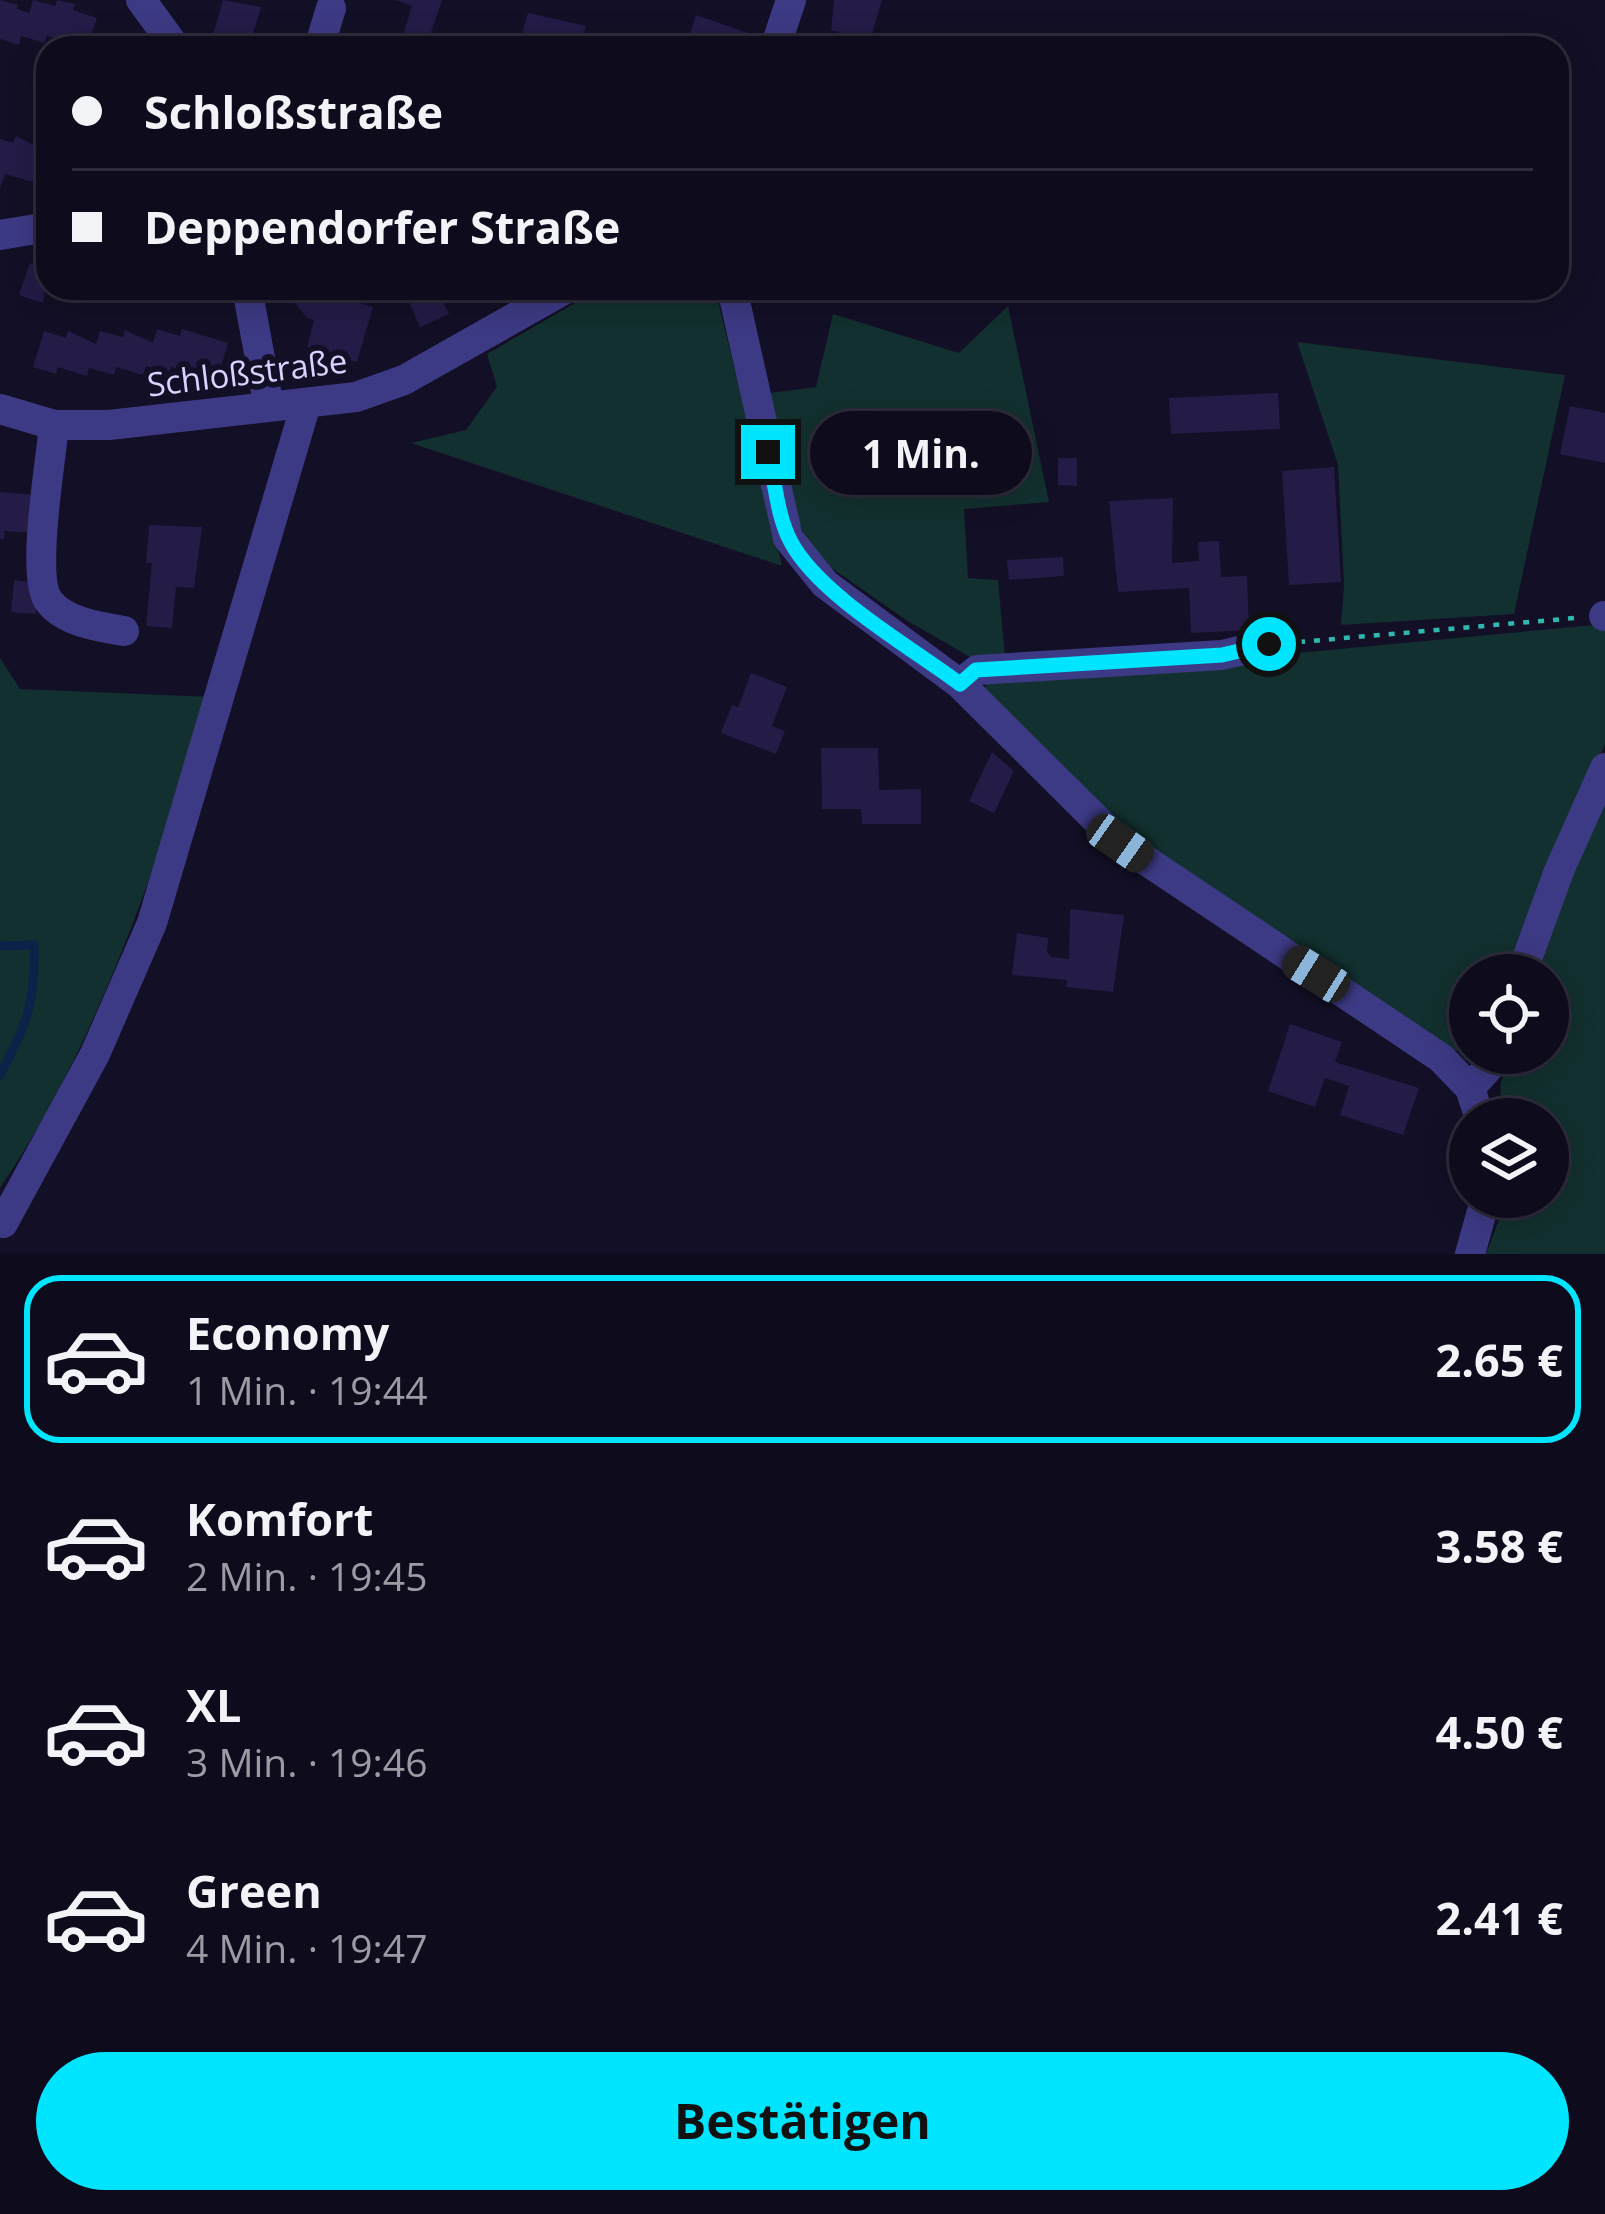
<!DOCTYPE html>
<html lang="de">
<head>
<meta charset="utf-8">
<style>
	body { margin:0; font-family:"Open Sans",sans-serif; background:#171425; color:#f1f3f6; height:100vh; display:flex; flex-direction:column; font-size:45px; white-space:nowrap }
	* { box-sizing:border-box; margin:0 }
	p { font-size:39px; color:#9b9ba3 }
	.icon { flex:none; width:66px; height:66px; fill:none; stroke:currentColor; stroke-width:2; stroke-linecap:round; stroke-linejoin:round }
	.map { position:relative; height:1254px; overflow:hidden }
	.panel { display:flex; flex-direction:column; background:#0e0b1c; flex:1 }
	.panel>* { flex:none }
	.top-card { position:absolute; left:36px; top:36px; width:1533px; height:264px; border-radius:36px; box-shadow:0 6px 30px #0003,0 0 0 3px #2e2b3b; display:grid; align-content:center; height:264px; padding:0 36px; background:#0e0b1c }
	.fabs { position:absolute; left:1449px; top:954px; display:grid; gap:24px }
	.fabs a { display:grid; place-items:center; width:120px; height:120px; border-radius:50%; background:#0e0b1c; box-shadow:0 6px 30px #0003,0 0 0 3px #2e2b3b; font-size:60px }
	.end { position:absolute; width:54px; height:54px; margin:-27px; border:15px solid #00e5ff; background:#111; box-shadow:0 0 0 6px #111 }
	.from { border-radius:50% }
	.bubble { position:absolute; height:84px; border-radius:42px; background:#0e0b1c; box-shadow:0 6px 30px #0003,0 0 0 3px #2e2b3b; font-size:39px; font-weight:700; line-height:84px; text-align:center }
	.car { position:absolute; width:36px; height:72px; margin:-36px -18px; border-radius:15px; box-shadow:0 0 9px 3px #0007; background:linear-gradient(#222 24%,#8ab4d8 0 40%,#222 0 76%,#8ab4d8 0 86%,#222 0) }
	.top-card b { display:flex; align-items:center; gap:42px; height:114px; font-size:45px }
	.top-card b+b { border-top:3px solid #2e2b3b }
	.top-card i { width:30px; height:30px; background:#f1f3f6 }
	ul { padding:21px 0 0; list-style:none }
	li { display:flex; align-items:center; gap:36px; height:168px; margin:0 24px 18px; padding:0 12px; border:6px solid transparent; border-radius:36px }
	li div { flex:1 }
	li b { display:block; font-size:45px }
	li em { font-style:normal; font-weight:700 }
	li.active { border-color:#00e5ff }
	li>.icon { width:108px; height:108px; stroke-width:1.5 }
	.cta { display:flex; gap:24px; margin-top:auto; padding:24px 36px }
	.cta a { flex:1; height:138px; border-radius:72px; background:#00e5ff; color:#111; font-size:48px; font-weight:700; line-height:138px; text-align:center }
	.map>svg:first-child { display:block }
	.green { fill:#12302f }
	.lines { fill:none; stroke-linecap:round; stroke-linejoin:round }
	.stream { stroke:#0c2248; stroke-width:9 }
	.building { fill:#241b47 }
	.path { stroke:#2fb8b0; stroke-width:4.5; stroke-dasharray:6 9; stroke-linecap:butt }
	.minor { stroke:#3d3a85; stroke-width:30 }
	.route { stroke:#00e5ff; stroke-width:15 }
	.labels { text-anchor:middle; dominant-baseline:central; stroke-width:12; stroke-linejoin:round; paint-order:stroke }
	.street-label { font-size:33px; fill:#d9d4ff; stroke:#130f26 }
</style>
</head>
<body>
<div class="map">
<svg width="1605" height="1254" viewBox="0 0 1605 1254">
	<rect width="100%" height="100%" fill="#130f26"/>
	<path class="green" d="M601 288H715L782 566 411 443 466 430 497 387 487 354Z
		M1008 306 1049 502 964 509 968 578 998 580 1005 657H970L906 620 813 555 797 520 770 393 816 387 833 314 959 353Z
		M1297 342 1565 375 1514 614 1341 625 1344 585 1338 465Z
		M1605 624V744L1510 975H1470V1046L1456 1051 1402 1019 1141 844 983 692 987 682Z
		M0 658 20 689 212 697C154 867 102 1037 0 1188Z
		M1605 799V1254H1486L1500 1217 1501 1197H1548V1119H1499L1501 1081 1511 1053H1548V975H1537L1571 875Z"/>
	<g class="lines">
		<path class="stream" d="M0 946 34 945C36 1000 26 1028 0 1075"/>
	</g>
	<path class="building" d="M0 0 18 5 17 9 29 13 33 0 55 6 57 0 75 4 73 10 97 18 87 48 47 36 44 43 21 36 19 45 0 39Z
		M223 0 261 7 249 48H209Z
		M396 0H442L429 38 441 42 439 48H399L412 6Z
		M834 0H882L870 41 879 44 878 48H839L843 34 831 30Z
		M528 13 586 26 579 48H517Z
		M696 15 751 34 747 48H685Z
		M16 136 48 152 46 186 5 174 0 188V139L13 143Z
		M30 263 48 269 43 303 19 295Z
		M296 288H319L322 292 373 307 357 362 307 347 314 320 307 318 288 294Z
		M415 288H437L449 314 420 327 405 293Z
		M157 329 180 336 182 329 228 343 217 381 171 367 169 373 146 366 143 375 116 367 114 375 89 368 87 376 58 367 56 374 33 367 44 331 66 338 68 331 96 344 100 331 123 337 125 330 153 343Z
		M1278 393 1280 429 1171 434 1169 398Z
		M1570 406 1605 413V463L1560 454Z
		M1058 458H1077V486L1058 485Z
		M1334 467 1341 582 1289 585 1282 471Z
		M0 492 36 495 33 533 5 531 4 539H0Z
		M1173 498 1172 563 1199 561 1198 542 1219 541 1221 577 1247 576 1249 630 1191 633 1189 588 1118 592 1109 501Z
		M149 525 202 527 194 588 176 587 172 628 146 626 152 563H146Z
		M1063 557 1064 576 1009 580 1007 560Z
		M14 580 38 583 36 614 11 612Z
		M751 673 787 687 772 726 785 731 776 754 721 733 732 705 738 708Z
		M821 748H878L879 790 921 789V824H862L861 809H822Z
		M992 752 1014 771 994 813 969 801Z
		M1070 909 1124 915 1113 992 1066 987 1067 980 1012 975 1017 933 1048 938 1047 952 1051 957 1069 959Z
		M1290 1024 1342 1042 1335 1062 1419 1088 1403 1135 1340 1115 1349 1086 1325 1078 1315 1107 1268 1091Z"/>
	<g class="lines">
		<path class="path" d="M1299 642 1575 618"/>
		<path class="minor" d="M141 0 176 48
			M319 48 331 8
			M775 48 791 0
			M0 235 48 227
			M247 288 269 407
			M732 288 788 538 825 584 960 684 1120 843 1441 1058 1470 1088 1480 1119
			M0 409 54 425H109L356 397 404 380 567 288
			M54 425C51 460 31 574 48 600 63 622 100 627 124 631
			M1604 616H1605
			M960 684 977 670 1222 655 1269 644
			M1521 975 1559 871 1605 768
			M1470 1088 1490 1066 1495 1053
			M3 1223 95 1054 152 923 306 404
			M1470 1254 1486 1197"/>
	</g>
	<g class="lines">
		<path class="route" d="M768 452C775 480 777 517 791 542 818 594 912 648 960 684L976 670 1222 655 1269 644"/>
	</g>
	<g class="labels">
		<g class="street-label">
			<text transform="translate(247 372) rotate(-7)">Schloßstraße</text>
		</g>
	</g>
</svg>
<div class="fabs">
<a><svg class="icon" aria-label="locate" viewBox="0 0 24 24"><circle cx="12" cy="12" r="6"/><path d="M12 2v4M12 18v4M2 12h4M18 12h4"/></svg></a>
<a><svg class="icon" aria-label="layers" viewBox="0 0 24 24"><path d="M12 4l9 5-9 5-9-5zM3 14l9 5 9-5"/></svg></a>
</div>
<i class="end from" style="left:1269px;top:644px"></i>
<i class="end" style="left:768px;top:452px"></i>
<div class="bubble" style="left:810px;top:411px;width:222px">1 Min.</div>
<i class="car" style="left:1120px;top:843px;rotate:125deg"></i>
<i class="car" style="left:1316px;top:974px;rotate:302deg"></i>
<div class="top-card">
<b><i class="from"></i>Schloßstraße</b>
<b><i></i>Deppendorfer Straße</b>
</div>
</div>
<section class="panel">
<ul>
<li class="active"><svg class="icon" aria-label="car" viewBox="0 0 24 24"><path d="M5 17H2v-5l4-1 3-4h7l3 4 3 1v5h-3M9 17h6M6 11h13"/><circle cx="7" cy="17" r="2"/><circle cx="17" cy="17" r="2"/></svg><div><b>Economy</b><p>1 Min. · 19:44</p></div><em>2.65 €</em></li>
<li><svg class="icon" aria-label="car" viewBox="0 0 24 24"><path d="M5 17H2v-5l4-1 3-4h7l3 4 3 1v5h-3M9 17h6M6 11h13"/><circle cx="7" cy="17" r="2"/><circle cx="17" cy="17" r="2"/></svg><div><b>Komfort</b><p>2 Min. · 19:45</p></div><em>3.58 €</em></li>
<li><svg class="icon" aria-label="car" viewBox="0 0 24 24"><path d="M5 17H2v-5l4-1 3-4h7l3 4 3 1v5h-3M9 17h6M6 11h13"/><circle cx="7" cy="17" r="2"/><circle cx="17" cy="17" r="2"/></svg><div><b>XL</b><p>3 Min. · 19:46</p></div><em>4.50 €</em></li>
<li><svg class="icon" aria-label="car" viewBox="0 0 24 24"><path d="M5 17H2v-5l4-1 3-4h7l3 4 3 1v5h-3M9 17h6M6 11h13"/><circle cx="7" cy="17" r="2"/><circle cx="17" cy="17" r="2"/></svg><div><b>Green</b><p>4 Min. · 19:47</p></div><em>2.41 €</em></li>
</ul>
<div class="cta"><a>Bestätigen</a></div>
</section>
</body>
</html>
